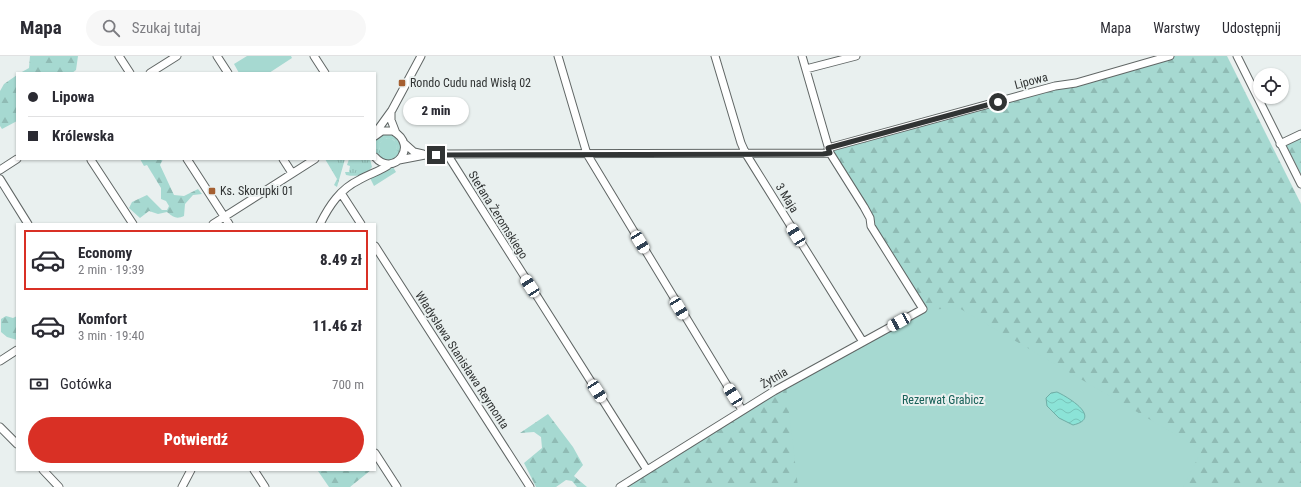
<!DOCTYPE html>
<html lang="pl">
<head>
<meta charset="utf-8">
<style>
	body { margin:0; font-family:"Roboto Condensed",sans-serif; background:#f7f7f7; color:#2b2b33; height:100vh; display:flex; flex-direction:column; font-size:15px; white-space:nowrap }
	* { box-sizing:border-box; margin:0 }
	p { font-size:13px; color:#7c7c81 }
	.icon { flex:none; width:22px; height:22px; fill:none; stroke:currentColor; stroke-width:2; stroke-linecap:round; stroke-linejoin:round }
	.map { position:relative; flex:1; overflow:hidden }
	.details { position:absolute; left:16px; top:167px; width:360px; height:248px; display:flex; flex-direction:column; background:#fff; border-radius:0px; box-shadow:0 1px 3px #0004 }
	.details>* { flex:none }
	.top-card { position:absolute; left:16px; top:16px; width:360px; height:88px; border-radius:0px; box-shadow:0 1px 3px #0004; display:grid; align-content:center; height:88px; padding:0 12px; background:#fff }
	.fabs { position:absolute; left:1253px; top:12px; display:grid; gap:8px }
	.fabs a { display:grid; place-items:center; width:36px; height:36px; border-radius:50%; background:#fff; box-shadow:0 1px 3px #0004; font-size:20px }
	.end { position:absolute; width:18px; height:18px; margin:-9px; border:5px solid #313434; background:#fff; box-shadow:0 0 0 2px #fff }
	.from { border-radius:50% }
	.bubble { position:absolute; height:28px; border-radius:14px; background:#fff; box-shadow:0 1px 3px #0004; font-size:13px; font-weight:800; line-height:28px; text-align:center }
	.car { position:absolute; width:12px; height:24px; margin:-12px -6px; border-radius:5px; box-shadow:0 0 3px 1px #0007; background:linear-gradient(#fff 24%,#345 0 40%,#fff 0 76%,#345 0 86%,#fff 0) }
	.top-card b { display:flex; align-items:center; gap:14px; height:38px; font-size:15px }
	.top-card b+b { border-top:1px solid #e1e1e2 }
	.top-card i { width:10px; height:10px; background:#2b2b33 }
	ul { padding:7px 0 0; list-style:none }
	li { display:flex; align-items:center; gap:12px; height:60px; margin:0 8px 6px; padding:0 4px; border:2px solid transparent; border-radius:0px }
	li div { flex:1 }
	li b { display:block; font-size:15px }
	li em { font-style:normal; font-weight:800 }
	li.current { border-color:#d93025 }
	li>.icon { width:36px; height:36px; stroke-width:1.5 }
	.pay { display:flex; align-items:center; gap:10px; height:44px; padding:0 12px; font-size:15px }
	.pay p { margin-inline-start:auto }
	.cta { display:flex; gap:8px; margin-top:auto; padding:8px 12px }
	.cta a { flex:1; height:46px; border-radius:24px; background:#d93025; color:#fff; font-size:16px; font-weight:800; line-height:46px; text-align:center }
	header { display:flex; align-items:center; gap:24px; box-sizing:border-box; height:56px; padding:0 20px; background:#fff; border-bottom:1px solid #e1e1e2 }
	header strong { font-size:19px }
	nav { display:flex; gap:22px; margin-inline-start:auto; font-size:14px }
	.search { width:280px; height:36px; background:#f7f7f7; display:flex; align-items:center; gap:10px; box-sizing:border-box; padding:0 14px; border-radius:22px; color:#7c7c81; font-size:15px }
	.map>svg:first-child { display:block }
	.grass { fill:url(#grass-tufts); fill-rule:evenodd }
	.forest { fill:url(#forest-firs) }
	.green { fill:#a6d9d1 }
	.water { fill:url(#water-waves); stroke:#70aea6 }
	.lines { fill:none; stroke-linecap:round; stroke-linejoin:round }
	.street-casing { stroke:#606665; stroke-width:9 }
	.street { stroke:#fff; stroke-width:7 }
	.route { stroke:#313434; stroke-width:5 }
	.poi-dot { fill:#a56032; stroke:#e9f0ef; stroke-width:1.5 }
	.labels { text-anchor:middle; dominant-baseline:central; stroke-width:4; stroke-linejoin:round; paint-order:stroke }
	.street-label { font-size:12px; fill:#313434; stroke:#e9f0ef }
	.poi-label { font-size:12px; fill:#313434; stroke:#e9f0ef; text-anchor:start }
	.park-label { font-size:12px; fill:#186159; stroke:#e9f0ef }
</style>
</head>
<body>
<header>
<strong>Mapa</strong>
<div class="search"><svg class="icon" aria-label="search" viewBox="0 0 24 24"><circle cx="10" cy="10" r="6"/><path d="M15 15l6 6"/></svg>Szukaj tutaj</div>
<nav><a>Mapa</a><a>Warstwy</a><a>Udostępnij</a></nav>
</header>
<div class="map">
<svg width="1301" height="431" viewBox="0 0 1301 431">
	<defs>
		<pattern id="grass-tufts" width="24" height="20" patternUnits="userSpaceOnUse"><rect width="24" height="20" fill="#a6d9d1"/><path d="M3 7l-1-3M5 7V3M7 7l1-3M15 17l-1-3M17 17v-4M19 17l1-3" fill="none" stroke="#8fbbb4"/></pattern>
		<pattern id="forest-firs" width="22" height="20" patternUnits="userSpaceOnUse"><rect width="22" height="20" fill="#a6d9d1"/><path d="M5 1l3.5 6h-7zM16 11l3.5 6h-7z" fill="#8fbbb4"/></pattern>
		<pattern id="water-waves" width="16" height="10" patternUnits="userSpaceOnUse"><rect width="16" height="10" fill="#8be3d7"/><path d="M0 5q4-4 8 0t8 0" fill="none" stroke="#78c3b9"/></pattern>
	</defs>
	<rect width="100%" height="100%" fill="#e9f0ef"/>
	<path class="grass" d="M390 77 400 85 402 92 396 103 387 105 377 99C372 86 376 78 390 77ZM387 82 394 84 397 91 395 96 390 99 383 98 379 92 381 86Z
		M325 103H345L337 131 334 129 337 123Z
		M349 103H370L372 111C365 120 356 121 346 119L345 116H349L350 110 347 109Z
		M393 111 396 116 374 130 370 122Z"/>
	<path class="forest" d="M30 0H78L76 14 72 17H20L29 12Z
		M1173 0H1227L1301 148V431H620L774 338 925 255 874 171 832 93Z
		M17 19V65L2 73 0 70V35L4 28Z
		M1301 80V118L1285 87Z
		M140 103H163L160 109 174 139 184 140 198 133 202 138 193 139 185 148 184 160C177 163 174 162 167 156L158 158 149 155 140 162 129 152 132 146 147 139 162 154H167L169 150 166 145 161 143V132L147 109 144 110Z
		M6 260 13 262 17 260V284L7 281 1 276V263Z
		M548 358 573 391 583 409 574 420 587 431H577L572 425 566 424 556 431H536L524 407 542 392 541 381 534 376 520 377Z
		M320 414H371L350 431H329L318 415Z"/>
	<path class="green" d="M247 0H291L292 2 269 17H239L234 8Z
		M379 91a9 9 0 1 1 18 0a9 9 0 1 1-18 0Z
		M959 252 1202 394 1183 431H798L786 330 925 254Z"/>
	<path class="water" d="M1057 336C1068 341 1103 362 1073 369L1059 362 1047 350 1046 342 1051 337Z"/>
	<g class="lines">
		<defs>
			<path id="street" d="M119 0 130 17
				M217 0 228 17
				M314 0 325 17
				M558 0 587 98 742 354
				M715 0 741 87 746 98 863 286
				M1237 0 1301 128
				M806 13 856 0
				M150 17 177 0
				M391 56V64L396 77
				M379 76V72L392 54 421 0
				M375 80 382 75H393C420 90 393 122 375 101
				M404 87 414 96 423 98
				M1280 88 1301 78
				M828 92 1055 30 1076 27 1170 0
				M447 98 647 414
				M187 103 229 168
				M283 103 292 117
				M91 104 133 168
				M399 104 425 99 447 98 830 97
				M0 114 17 103
				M0 123 28 168
				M341 137 361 168
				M213 168 315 103
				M320 168C329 150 340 133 359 124 369 118 381 115 390 108
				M375 190 530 431
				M0 305 17 294
				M0 371 17 388
				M375 397 397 431
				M43 414 59 431
				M254 414 265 431
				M182 431 191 414
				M620 431 774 335 923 253 871 170 870 162 864 151 830 97 802 0"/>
		</defs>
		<use href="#street" class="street-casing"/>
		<use href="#street" class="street"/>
	</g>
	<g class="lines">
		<path class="route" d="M436 99 823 98 830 97 828 92 998 46"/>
	</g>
	<g class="poi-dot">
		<rect x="398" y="23" width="8" height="8" rx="2"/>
		<rect x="208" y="131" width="8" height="8" rx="2"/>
	</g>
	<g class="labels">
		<g class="street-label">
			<text transform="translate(1031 25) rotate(-15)">Lipowa</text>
			<text transform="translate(787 142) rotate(58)">3 Maja</text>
			<text transform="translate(498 159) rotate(58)">Stefana Żeromskiego</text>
			<text transform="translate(462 304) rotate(57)">Władysława Stanisława Reymonta</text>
			<text transform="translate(774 322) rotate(-30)">Żytnia</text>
		</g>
		<g class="poi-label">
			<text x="410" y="27">Rondo Cudu nad Wisłą 02</text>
			<text x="220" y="135">Ks. Skorupki 01</text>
		</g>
		<g class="park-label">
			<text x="943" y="344">Rezerwat Grabicz</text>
		</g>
	</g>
</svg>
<div class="fabs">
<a><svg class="icon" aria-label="locate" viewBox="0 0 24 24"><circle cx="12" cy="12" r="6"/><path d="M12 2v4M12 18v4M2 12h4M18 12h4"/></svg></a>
</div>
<i class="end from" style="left:998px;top:46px"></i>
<i class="end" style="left:436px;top:99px"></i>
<div class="bubble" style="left:403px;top:41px;width:66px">2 min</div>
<i class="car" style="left:796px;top:179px;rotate:328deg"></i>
<i class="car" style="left:640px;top:186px;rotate:149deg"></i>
<i class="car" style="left:530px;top:230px;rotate:327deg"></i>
<i class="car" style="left:679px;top:252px;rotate:149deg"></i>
<i class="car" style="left:899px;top:266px;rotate:241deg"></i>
<i class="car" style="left:597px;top:335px;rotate:147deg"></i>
<i class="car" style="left:733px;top:339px;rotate:328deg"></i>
<div class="top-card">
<b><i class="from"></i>Lipowa</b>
<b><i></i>Królewska</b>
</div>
<section class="details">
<ul>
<li class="current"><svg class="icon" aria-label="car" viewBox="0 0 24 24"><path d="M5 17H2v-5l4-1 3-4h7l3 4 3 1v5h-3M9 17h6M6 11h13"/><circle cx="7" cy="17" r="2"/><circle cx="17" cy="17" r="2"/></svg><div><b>Economy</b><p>2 min · 19:39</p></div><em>8.49 zł</em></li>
<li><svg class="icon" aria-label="car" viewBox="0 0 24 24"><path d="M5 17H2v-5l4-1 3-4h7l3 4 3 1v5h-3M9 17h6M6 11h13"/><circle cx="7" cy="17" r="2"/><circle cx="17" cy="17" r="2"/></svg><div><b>Komfort</b><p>3 min · 19:40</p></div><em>11.46 zł</em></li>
</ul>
<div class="pay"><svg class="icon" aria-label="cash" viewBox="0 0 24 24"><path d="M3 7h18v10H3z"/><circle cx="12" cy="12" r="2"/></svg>Gotówka<p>700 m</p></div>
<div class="cta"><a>Potwierdź</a></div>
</section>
</div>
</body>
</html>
